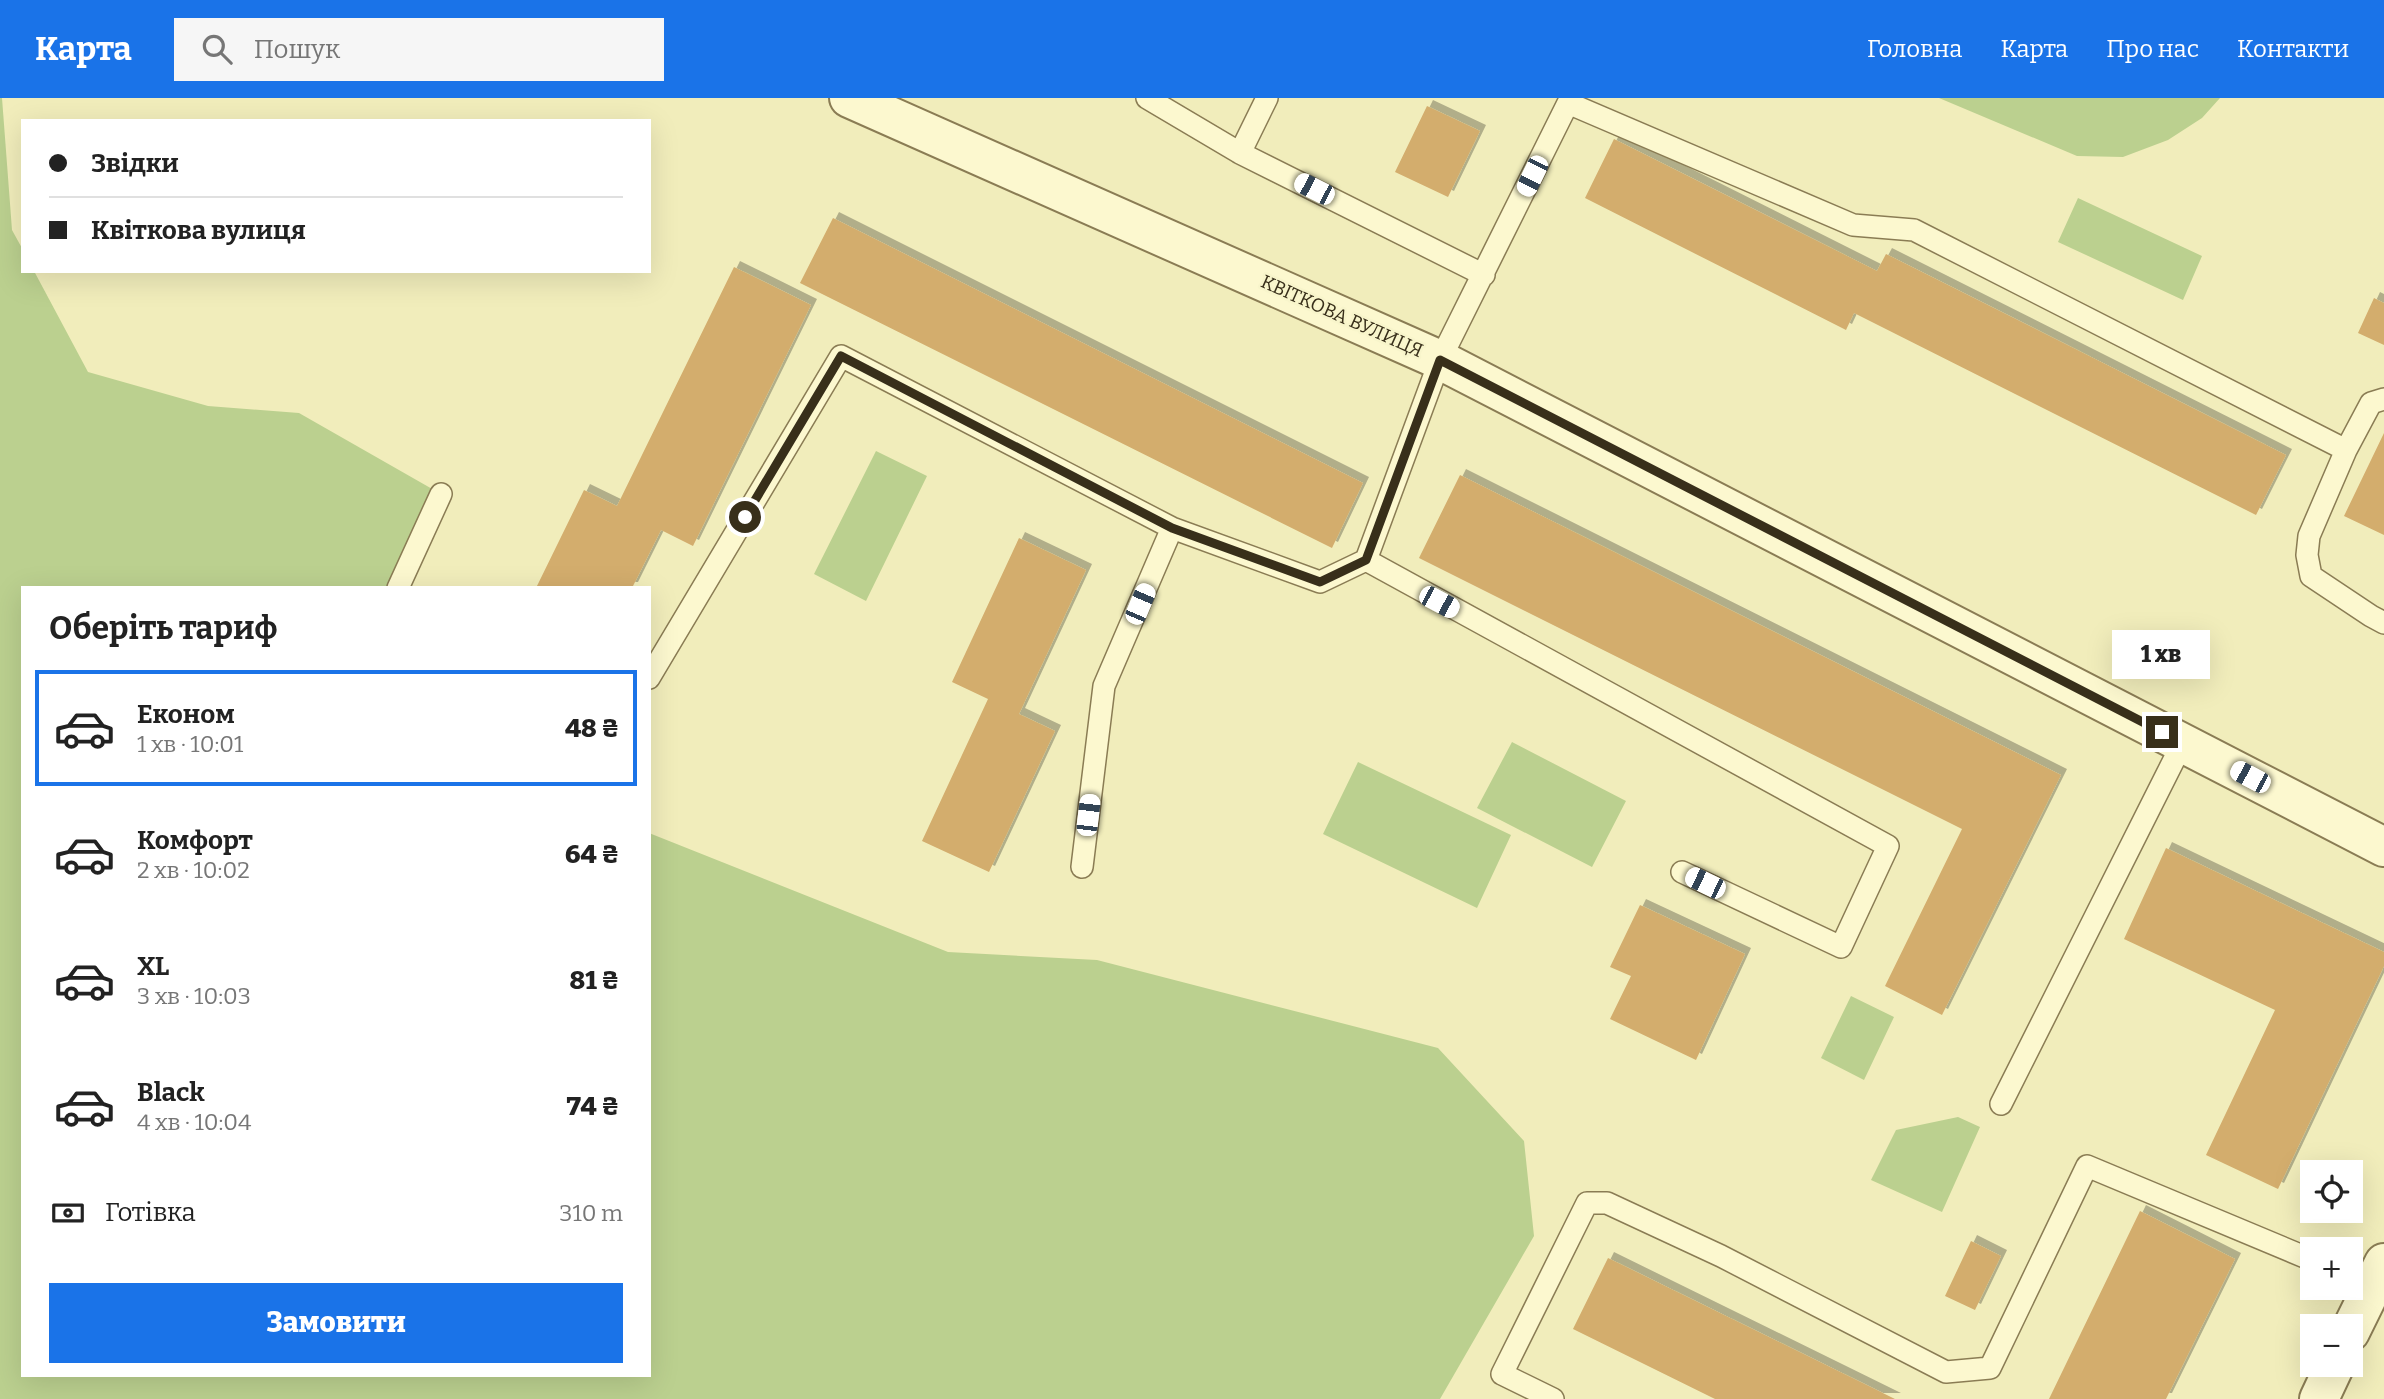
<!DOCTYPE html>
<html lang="uk">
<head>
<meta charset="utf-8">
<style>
	body { margin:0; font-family:Bitter,serif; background:#f6f6f6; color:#222; height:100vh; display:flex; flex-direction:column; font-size:26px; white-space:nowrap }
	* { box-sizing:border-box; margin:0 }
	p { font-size:23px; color:#767676 }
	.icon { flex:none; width:38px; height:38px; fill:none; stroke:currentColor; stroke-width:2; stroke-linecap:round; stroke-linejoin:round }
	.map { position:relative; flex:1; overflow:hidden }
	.drawer { position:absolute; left:21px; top:488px; width:630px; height:791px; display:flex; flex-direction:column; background:#fff; border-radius:0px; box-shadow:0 7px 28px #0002 }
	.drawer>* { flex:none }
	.banner { position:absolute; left:21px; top:21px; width:630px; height:154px; border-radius:0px; box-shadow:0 7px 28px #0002; display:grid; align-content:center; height:154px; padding:0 28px; background:#fff }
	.tools { position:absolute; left:2300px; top:1062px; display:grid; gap:14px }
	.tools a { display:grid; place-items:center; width:63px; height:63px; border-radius:0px; background:#fff; box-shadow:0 7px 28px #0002; font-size:35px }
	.end { position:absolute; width:32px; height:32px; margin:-16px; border:9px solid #382f1a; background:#fff; box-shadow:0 0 0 4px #fff }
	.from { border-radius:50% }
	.bubble { position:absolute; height:49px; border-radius:0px; background:#fff; box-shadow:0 7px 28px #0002; font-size:23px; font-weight:800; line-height:49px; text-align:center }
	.car { position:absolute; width:21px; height:42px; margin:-21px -10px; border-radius:9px; box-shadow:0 0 5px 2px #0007; background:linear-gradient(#fff 24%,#345 0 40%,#fff 0 76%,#345 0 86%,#fff 0) }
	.banner b { display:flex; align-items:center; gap:24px; height:66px; font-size:26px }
	.banner b+b { border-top:2px solid #e0e0e0 }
	.banner i { width:18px; height:18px; background:#222 }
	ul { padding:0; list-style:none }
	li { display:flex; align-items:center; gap:21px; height:116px; margin:0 14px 10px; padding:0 14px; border:4px solid transparent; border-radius:0px }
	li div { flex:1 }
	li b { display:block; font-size:26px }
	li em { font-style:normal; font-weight:800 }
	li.selected { border-color:#1a73e8 }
	li>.icon { width:63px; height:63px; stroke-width:1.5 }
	h2 { padding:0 28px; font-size:32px; line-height:84px }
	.pay { display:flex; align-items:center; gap:18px; height:77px; padding:0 28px; font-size:26px }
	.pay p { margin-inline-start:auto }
	.cta { display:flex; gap:14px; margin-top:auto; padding:14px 28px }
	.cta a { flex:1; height:80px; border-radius:0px; background:#1a73e8; color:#fff; font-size:28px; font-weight:800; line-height:80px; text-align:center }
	header { display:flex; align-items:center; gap:42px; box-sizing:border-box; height:98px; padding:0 35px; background:#1a73e8; color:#fff }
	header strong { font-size:33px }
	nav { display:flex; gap:38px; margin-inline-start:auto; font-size:24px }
	.search { width:490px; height:63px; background:#f6f6f6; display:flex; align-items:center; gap:18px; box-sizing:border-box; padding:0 24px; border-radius:0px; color:#767676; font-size:26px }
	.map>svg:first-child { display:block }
	.green { fill:#bbd08f }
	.building { fill:#d3ad6d; filter:url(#shadow) }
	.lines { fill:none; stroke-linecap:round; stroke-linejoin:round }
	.service-casing { stroke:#8a7c54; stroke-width:24 }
	.minor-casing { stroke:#8a7c54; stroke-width:42 }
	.tertiary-casing { stroke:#8a7c54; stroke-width:42 }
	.service { stroke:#fcf8cf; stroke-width:21 }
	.minor { stroke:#fcf8cf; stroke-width:38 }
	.tertiary { stroke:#fcf8cf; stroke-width:38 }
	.route { stroke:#382f1a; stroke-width:9 }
	.labels { text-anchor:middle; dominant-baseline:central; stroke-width:5; stroke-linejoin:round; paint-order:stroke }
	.street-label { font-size:19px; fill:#382f1a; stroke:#f8f5cb }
</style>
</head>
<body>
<header>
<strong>Карта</strong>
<div class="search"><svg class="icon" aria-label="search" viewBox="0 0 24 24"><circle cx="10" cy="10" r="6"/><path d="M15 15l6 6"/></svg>Пошук</div>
<nav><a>Головна</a><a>Карта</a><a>Про нас</a><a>Контакти</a></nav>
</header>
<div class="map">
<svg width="2384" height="1301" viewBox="0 0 2384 1301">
	<defs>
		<filter id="shadow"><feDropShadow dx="6" dy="-6" stdDeviation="0" flood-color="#0004"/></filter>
	</defs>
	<rect width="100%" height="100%" fill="#f1edbb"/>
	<path class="green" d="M0 0H2L12 132 23 152V173H34L88 274 208 308 299 315 441 396 398 490H23V1278H649V735L948 854 1097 862 1438 950 1524 1043 1534 1138 1440 1301H0Z
		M1939 0H2220L2202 20 2168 42 2123 59 2077 58Z
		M2078 100 2202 158 2183 202 2058 144Z
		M876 353 927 378 866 503 814 476Z
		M1512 644 1626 703 1592 769 1477 710Z
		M1358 664 1511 737 1477 810 1323 736Z
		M1851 898 1894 919 1864 982 1821 960Z
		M1958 1019 1980 1029 1942 1114 1871 1082 1896 1032Z"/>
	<path class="building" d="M1427 8 1480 33 1448 99 1395 74Z
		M1614 41 1877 173 1886 156 2286 357 2256 417 1854 215 1846 232 1585 100Z
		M833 120 1363 385 1332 450 800 185Z
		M734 169 811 207 693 448 661 432 632 490H536L584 392 617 408Z
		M2374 200 2384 205V247L2358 235Z
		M2384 335V437L2344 418Z
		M1460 377 2061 677 1942 917 1885 888 1962 731 1419 460Z
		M1019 440 1086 472 1019 616 1055 633 989 774 922 743 988 601 952 584Z
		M2166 750 2384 854V868L2278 1091 2206 1057 2275 912 2124 841Z
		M1640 807 1745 856 1696 962 1610 921 1631 878 1610 869Z
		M2140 1113 2235 1161 2166 1301H2049Z
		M1971 1143 2001 1158 1975 1212 1945 1198Z
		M1608 1160 1895 1301H1715L1573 1231Z"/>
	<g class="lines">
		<defs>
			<path id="service" d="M1147 0 1240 55 1484 177
				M1240 55 1267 0
				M2384 301 2371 305 2346 352 2309 438 2307 457 2311 478 2371 518 2384 525
				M398 490 441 396
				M649 580 841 258 1172 430
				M1082 769 1104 588 1172 430 1320 484 1366 462
				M1682 774 1841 849 1888 748 1366 462 1440 262 1568 5 1853 127 1914 132 2346 352
				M2001 1006 2183 644
				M1553 1301 1502 1276 1587 1105H1607L1721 1158 1946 1274 1990 1270 2087 1068 2312 1162"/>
			<path id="minor" d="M849 0 1440 262 2384 749"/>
			<path id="tertiary" d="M2350 1234 2384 1165
				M2319 1301 2335 1267"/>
		</defs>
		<use href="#service" class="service-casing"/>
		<use href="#minor" class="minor-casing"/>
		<use href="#tertiary" class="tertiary-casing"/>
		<use href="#service" class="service"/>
		<use href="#minor" class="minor"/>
		<use href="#tertiary" class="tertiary"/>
	</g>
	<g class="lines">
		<path class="route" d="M745 419 841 258 1172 430 1320 484 1366 462 1440 262 2162 634"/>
	</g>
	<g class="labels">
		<g class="street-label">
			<text transform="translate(1342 218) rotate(24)">КВІТКОВА ВУЛИЦЯ</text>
		</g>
	</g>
</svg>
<div class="tools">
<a><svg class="icon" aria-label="locate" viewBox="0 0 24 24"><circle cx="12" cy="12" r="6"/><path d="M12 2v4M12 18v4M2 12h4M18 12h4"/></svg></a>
<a>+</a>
<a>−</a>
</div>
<i class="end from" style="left:745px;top:419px"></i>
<i class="end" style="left:2162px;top:634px"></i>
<div class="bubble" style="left:2112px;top:532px;width:98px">1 хв</div>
<i class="car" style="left:1532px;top:78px;rotate:206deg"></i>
<i class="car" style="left:1314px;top:91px;rotate:297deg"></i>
<i class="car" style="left:1439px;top:504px;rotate:118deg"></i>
<i class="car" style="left:1140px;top:506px;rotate:23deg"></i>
<i class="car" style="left:2250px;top:679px;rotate:298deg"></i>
<i class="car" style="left:1088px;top:717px;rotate:7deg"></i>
<i class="car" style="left:1705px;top:785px;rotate:296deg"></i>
<div class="banner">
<b><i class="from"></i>Звідки</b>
<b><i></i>Квіткова вулиця</b>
</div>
<section class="drawer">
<h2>Оберіть тариф</h2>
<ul>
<li class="selected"><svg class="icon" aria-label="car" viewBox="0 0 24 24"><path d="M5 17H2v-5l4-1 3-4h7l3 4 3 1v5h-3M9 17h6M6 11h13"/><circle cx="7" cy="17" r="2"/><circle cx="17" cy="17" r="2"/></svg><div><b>Економ</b><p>1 хв · 10:01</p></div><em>48 ₴</em></li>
<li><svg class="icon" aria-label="car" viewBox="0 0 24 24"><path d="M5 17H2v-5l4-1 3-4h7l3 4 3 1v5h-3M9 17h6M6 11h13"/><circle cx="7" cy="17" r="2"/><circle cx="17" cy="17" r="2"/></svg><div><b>Комфорт</b><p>2 хв · 10:02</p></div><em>64 ₴</em></li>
<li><svg class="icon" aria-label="car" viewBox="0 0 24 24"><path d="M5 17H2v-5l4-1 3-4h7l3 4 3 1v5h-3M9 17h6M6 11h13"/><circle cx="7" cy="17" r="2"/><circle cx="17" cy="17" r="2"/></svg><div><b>XL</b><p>3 хв · 10:03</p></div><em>81 ₴</em></li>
<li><svg class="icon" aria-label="car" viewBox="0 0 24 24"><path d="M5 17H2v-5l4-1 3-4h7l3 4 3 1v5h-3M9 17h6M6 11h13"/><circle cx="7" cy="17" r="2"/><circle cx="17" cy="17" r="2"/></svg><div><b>Black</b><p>4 хв · 10:04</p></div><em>74 ₴</em></li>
</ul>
<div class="pay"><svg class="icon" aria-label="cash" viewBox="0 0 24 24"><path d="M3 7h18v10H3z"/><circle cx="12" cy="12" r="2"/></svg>Готівка<p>310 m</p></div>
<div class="cta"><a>Замовити</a></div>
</section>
</div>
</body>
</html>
